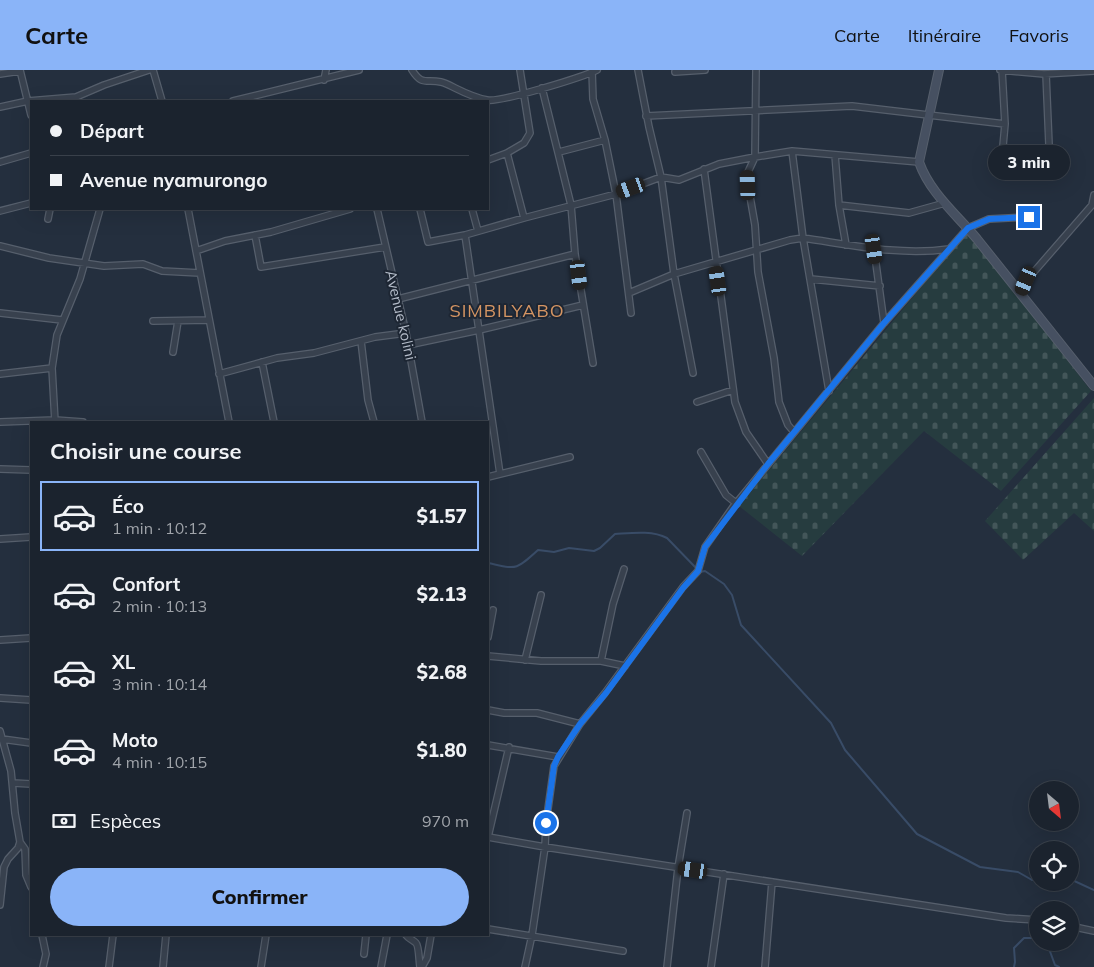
<!DOCTYPE html>
<html lang="fr">
<head>
<meta charset="utf-8">
<style>
	body { margin:0; font-family:Mulish,sans-serif; background:#282f3a; color:#f1f3f6; height:100vh; display:flex; flex-direction:column; font-size:19px; white-space:nowrap }
	* { box-sizing:border-box; margin:0 }
	p { font-size:16px; color:#a0a4aa }
	.icon { flex:none; width:28px; height:28px; fill:none; stroke:currentColor; stroke-width:2; stroke-linecap:round; stroke-linejoin:round }
	.map { position:relative; flex:1; overflow:hidden }
	.drawer { position:absolute; left:30px; top:351px; width:459px; height:515px; display:flex; flex-direction:column; background:#1b232e; border-radius:0px; box-shadow:0 5px 20px #0002,0 0 0 1px #39404a }
	.drawer>* { flex:none }
	.top-card { position:absolute; left:30px; top:30px; width:459px; height:110px; border-radius:0px; box-shadow:0 5px 20px #0002,0 0 0 1px #39404a; display:grid; align-content:center; height:110px; padding:0 20px; background:#1b232e }
	.needle { width:32px; rotate:152deg }
	.buttons { position:absolute; left:1029px; top:711px; display:grid; gap:10px }
	.buttons a { display:grid; place-items:center; width:50px; height:50px; border-radius:50%; background:#1b232e; box-shadow:0 5px 20px #0002,0 0 0 1px #39404a; font-size:25px }
	.end { position:absolute; width:22px; height:22px; margin:-11px; border:6px solid #1a73e8; background:#fff; box-shadow:0 0 0 2px #fff }
	.from { border-radius:50% }
	.bubble { position:absolute; height:35px; border-radius:18px; background:#1b232e; box-shadow:0 5px 20px #0002,0 0 0 1px #39404a; font-size:16px; font-weight:800; line-height:35px; text-align:center }
	.car { position:absolute; width:15px; height:30px; margin:-15px -8px; border-radius:6px; box-shadow:0 0 4px 1px #0007; background:linear-gradient(#222 24%,#8ab4d8 0 40%,#222 0 76%,#8ab4d8 0 86%,#222 0) }
	.top-card b { display:flex; align-items:center; gap:18px; height:48px; font-size:19px }
	.top-card b+b { border-top:1px solid #39404a }
	.top-card i { width:12px; height:12px; background:#f1f3f6 }
	ul { padding:0; list-style:none }
	li { display:flex; align-items:center; gap:15px; height:70px; margin:0 10px 8px; padding:0 10px; border:2px solid transparent; border-radius:0px }
	li div { flex:1 }
	li b { display:block; font-size:19px }
	li em { font-style:normal; font-weight:800 }
	li.active { border-color:#8ab4f8 }
	li>.icon { width:45px; height:45px; stroke-width:1.5 }
	h2 { padding:0 20px; font-size:22px; line-height:60px }
	.pay { display:flex; align-items:center; gap:12px; height:55px; padding:0 20px; font-size:19px }
	.pay p { margin-inline-start:auto }
	.primary-button { display:flex; gap:10px; margin-top:auto; padding:10px 20px }
	.primary-button a { flex:1; height:58px; border-radius:30px; background:#8ab4f8; color:#111; font-size:20px; font-weight:800; line-height:58px; text-align:center }
	header { display:flex; align-items:center; gap:30px; box-sizing:border-box; height:70px; padding:0 25px; background:#8ab4f8; color:#111 }
	header strong { font-size:24px }
	nav { display:flex; gap:28px; margin-inline-start:auto; font-size:18px }
	.map>svg:first-child { display:block }
	.cemetery { fill:url(#cemetery-stones) }
	.lines { fill:none; stroke-linecap:round; stroke-linejoin:round }
	.stream { stroke:#394c67; stroke-width:2 }
	.street-casing { stroke:#565f6c; stroke-width:8 }
	.secondary-casing { stroke:#565f6c; stroke-width:10 }
	.street { stroke:#38414e; stroke-width:5.5 }
	.secondary { stroke:#465061; stroke-width:8 }
	.route { stroke:#1a73e8; stroke-width:6 }
	.labels { text-anchor:middle; dominant-baseline:central; stroke-width:4; stroke-linejoin:round; paint-order:stroke }
	.street-label { font-size:15px; fill:#b4bcc9; stroke:#1d2633 }
	.quarter-label { font-size:18px; letter-spacing:1px; fill:#d59563; stroke:#1d2633 }
</style>
</head>
<body>
<header>
<strong>Carte</strong>
<nav><a>Carte</a><a>Itinéraire</a><a>Favoris</a></nav>
</header>
<div class="map">
<svg width="1094" height="897" viewBox="0 0 1094 897">
	<defs>
		<pattern id="cemetery-stones" width="16" height="16" patternUnits="userSpaceOnUse" patternTransform="scale(1.25)"><rect width="16" height="16" fill="#263c3f"/><path d="M2 7V4a2 2 0 0 1 4 0v3zM10 15v-3a2 2 0 0 1 4 0v3z" fill="#435659"/></pattern>
	</defs>
	<rect width="100%" height="100%" fill="#242f3e"/>
	<path class="cemetery" d="M968 161 1091 321 1001 421 924 361 802 486 739 436Z
		M1094 328V461L1074 443 1023 490 985 451Z"/>
	<g class="lines">
		<path class="stream" d="M488 493C517 499 515 501 538 480L554 482 569 478 594 481 600 478 615 464C631 463 652 460 667 468L697 499
			M700 502 705 501 724 514 732 525 741 555 831 653 845 680 917 764 980 797 1018 802 1032 810 1038 809
			M1070 809 1094 820
			M1044 872 1048 876 1055 895 1059 897
			M1014 897 1015 892 1014 878 1024 868H1038"/>
		<defs>
			<path id="street" d="M20 0 31 45
				M153 0 162 31
				M412 0C422 16 426 9 441 12 446 13 451 16 455 18 465 23 476 28 487 30 499 33 583 7 597 0
				M592 0 593 29 605 70 616 124 631 243
				M638 0 649 57 661 107 674 204 693 303
				M756 0 755 87 748 102V115L755 155 758 202 774 288 779 332 788 355 794 362
				M1000 0 1044 4 1094 1
				M675 2 705 0
				M0 4 20 1
				M1046 4 1050 98
				M324 10 326 0
				M542 18 571 135 575 184 593 293
				M233 31 359 0
				M0 37 28 31 76 27 104 15 149 0
				M646 46 852 36 1005 54
				M792 81 803 168 829 321
				M559 82 605 70
				M507 83 524 148
				M835 85 839 135 846 175
				M1002 87 1005 54 1002 0
				M488 90 507 83 524 73 530 63 520 0
				M0 92 31 83
				M704 99 735 332 746 362 768 394
				M839 135 909 143 945 133
				M188 139 229 352
				M377 139 406 263 422 352
				M420 139 428 172 465 165 524 148 616 124 661 107 679 110 719 94 755 87 792 81 919 92
				M472 139 478 161
				M0 141 31 133
				M48 149 50 139
				M255 165 261 197 385 177
				M465 165 500 404
				M0 176 49 188 104 196 143 194 162 201 200 203
				M874 179 884 253
				M196 181 225 171 271 162 350 139
				M811 209 880 216
				M629 223 674 204 790 170 803 168C852 175 900 186 949 179
				M1021 223 1026 211 1092 135 1094 125
				M398 229 575 184
				M0 243 62 250
				M153 251 209 250
				M361 271 368 330 374 352
				M408 275 479 260 583 235
				M173 282 178 251
				M262 292 274 352
				M0 304 52 298
				M219 304 277 288 314 283 375 267 406 263
				M697 332 733 320
				M0 352 55 350 83 352
				M55 352 52 298 57 265 80 209 100 139
				M701 382 726 425 737 434
				M0 399 31 400
				M488 407 570 387
				M0 469 31 467
				M488 567 493 540
				M0 570 31 568
				M488 586 541 591H601L625 596
				M525 590 541 525
				M601 591 613 534 624 499
				M0 628 31 630
				M488 640 504 643H537L580 654
				M0 661 11 701 15 743 20 772 18 778 8 789 4 797 0 835
				M2 669 31 673
				M488 675 558 687
				M13 713 31 714
				M488 767 545 777 1006 848 1038 850
				M488 767 509 677
				M20 772 25 779 26 805 31 817
				M1070 856 1094 861
				M488 859 623 881
				M42 865 46 884 43 897
				M406 865C409 869 413 870 416 873 419 876 419 891 420 897
				M364 884 366 865
				M109 897 113 865
				M163 897 166 865
				M261 897 266 865
				M381 897 387 865
				M422 897 427 888 431 865
				M525 897 532 865 545 777 546 753 554 696 580 654 605 623 683 517 698 501 705 477 733 437 884 253 968 158 989 149 1029 147
				M667 897 678 798 687 743
				M711 897 724 804
				M765 897 772 812"/>
			<path id="secondary" d="M939 0 919 92C930 123 956 144 977 169 1016 218 1055 267 1094 316"/>
		</defs>
		<use href="#street" class="street-casing"/>
		<use href="#secondary" class="secondary-casing"/>
		<use href="#street" class="street"/>
		<use href="#secondary" class="secondary"/>
	</g>
	<g class="lines">
		<path class="route" d="M546 753 554 696 558 687 580 654 606 623 683 518 698 501 705 477 768 394 884 253 968 158 989 149 1029 147"/>
	</g>
	<g class="labels">
		<g class="street-label">
			<text transform="translate(401 245) rotate(77)">Avenue kolini</text>
		</g>
		<g class="quarter-label">
			<text x="507" y="240">SIMBILYABO</text>
		</g>
	</g>
</svg>
<div class="buttons">
<a><svg class="needle" viewBox="-14 -14 28 28"><path d="M0-13l5 13h-10z" fill="#e53935"/><path d="M0 13l5-13h-10z" fill="#a0a4aa"/></svg></a>
<a><svg class="icon" aria-label="locate" viewBox="0 0 24 24"><circle cx="12" cy="12" r="6"/><path d="M12 2v4M12 18v4M2 12h4M18 12h4"/></svg></a>
<a><svg class="icon" aria-label="layers" viewBox="0 0 24 24"><path d="M12 4l9 5-9 5-9-5zM3 14l9 5 9-5"/></svg></a>
</div>
<i class="end from" style="left:546px;top:753px"></i>
<i class="end" style="left:1029px;top:147px"></i>
<div class="bubble" style="left:988px;top:75px;width:82px">3 min</div>
<i class="car" style="left:748px;top:115px;rotate:358deg"></i>
<i class="car" style="left:631px;top:118px;rotate:250deg"></i>
<i class="car" style="left:874px;top:179px;rotate:172deg"></i>
<i class="car" style="left:579px;top:205px;rotate:173deg"></i>
<i class="car" style="left:718px;top:211px;rotate:352deg"></i>
<i class="car" style="left:1026px;top:211px;rotate:203deg"></i>
<i class="car" style="left:693px;top:800px;rotate:278deg"></i>
<div class="top-card">
<b><i class="from"></i>Départ</b>
<b><i></i>Avenue nyamurongo</b>
</div>
<section class="drawer">
<h2>Choisir une course</h2>
<ul>
<li class="active"><svg class="icon" aria-label="car" viewBox="0 0 24 24"><path d="M5 17H2v-5l4-1 3-4h7l3 4 3 1v5h-3M9 17h6M6 11h13"/><circle cx="7" cy="17" r="2"/><circle cx="17" cy="17" r="2"/></svg><div><b>Éco</b><p>1 min · 10:12</p></div><em>$1.57</em></li>
<li><svg class="icon" aria-label="car" viewBox="0 0 24 24"><path d="M5 17H2v-5l4-1 3-4h7l3 4 3 1v5h-3M9 17h6M6 11h13"/><circle cx="7" cy="17" r="2"/><circle cx="17" cy="17" r="2"/></svg><div><b>Confort</b><p>2 min · 10:13</p></div><em>$2.13</em></li>
<li><svg class="icon" aria-label="car" viewBox="0 0 24 24"><path d="M5 17H2v-5l4-1 3-4h7l3 4 3 1v5h-3M9 17h6M6 11h13"/><circle cx="7" cy="17" r="2"/><circle cx="17" cy="17" r="2"/></svg><div><b>XL</b><p>3 min · 10:14</p></div><em>$2.68</em></li>
<li><svg class="icon" aria-label="car" viewBox="0 0 24 24"><path d="M5 17H2v-5l4-1 3-4h7l3 4 3 1v5h-3M9 17h6M6 11h13"/><circle cx="7" cy="17" r="2"/><circle cx="17" cy="17" r="2"/></svg><div><b>Moto</b><p>4 min · 10:15</p></div><em>$1.80</em></li>
</ul>
<div class="pay"><svg class="icon" aria-label="cash" viewBox="0 0 24 24"><path d="M3 7h18v10H3z"/><circle cx="12" cy="12" r="2"/></svg>Espèces<p>970 m</p></div>
<div class="primary-button"><a>Confirmer</a></div>
</section>
</div>
</body>
</html>
